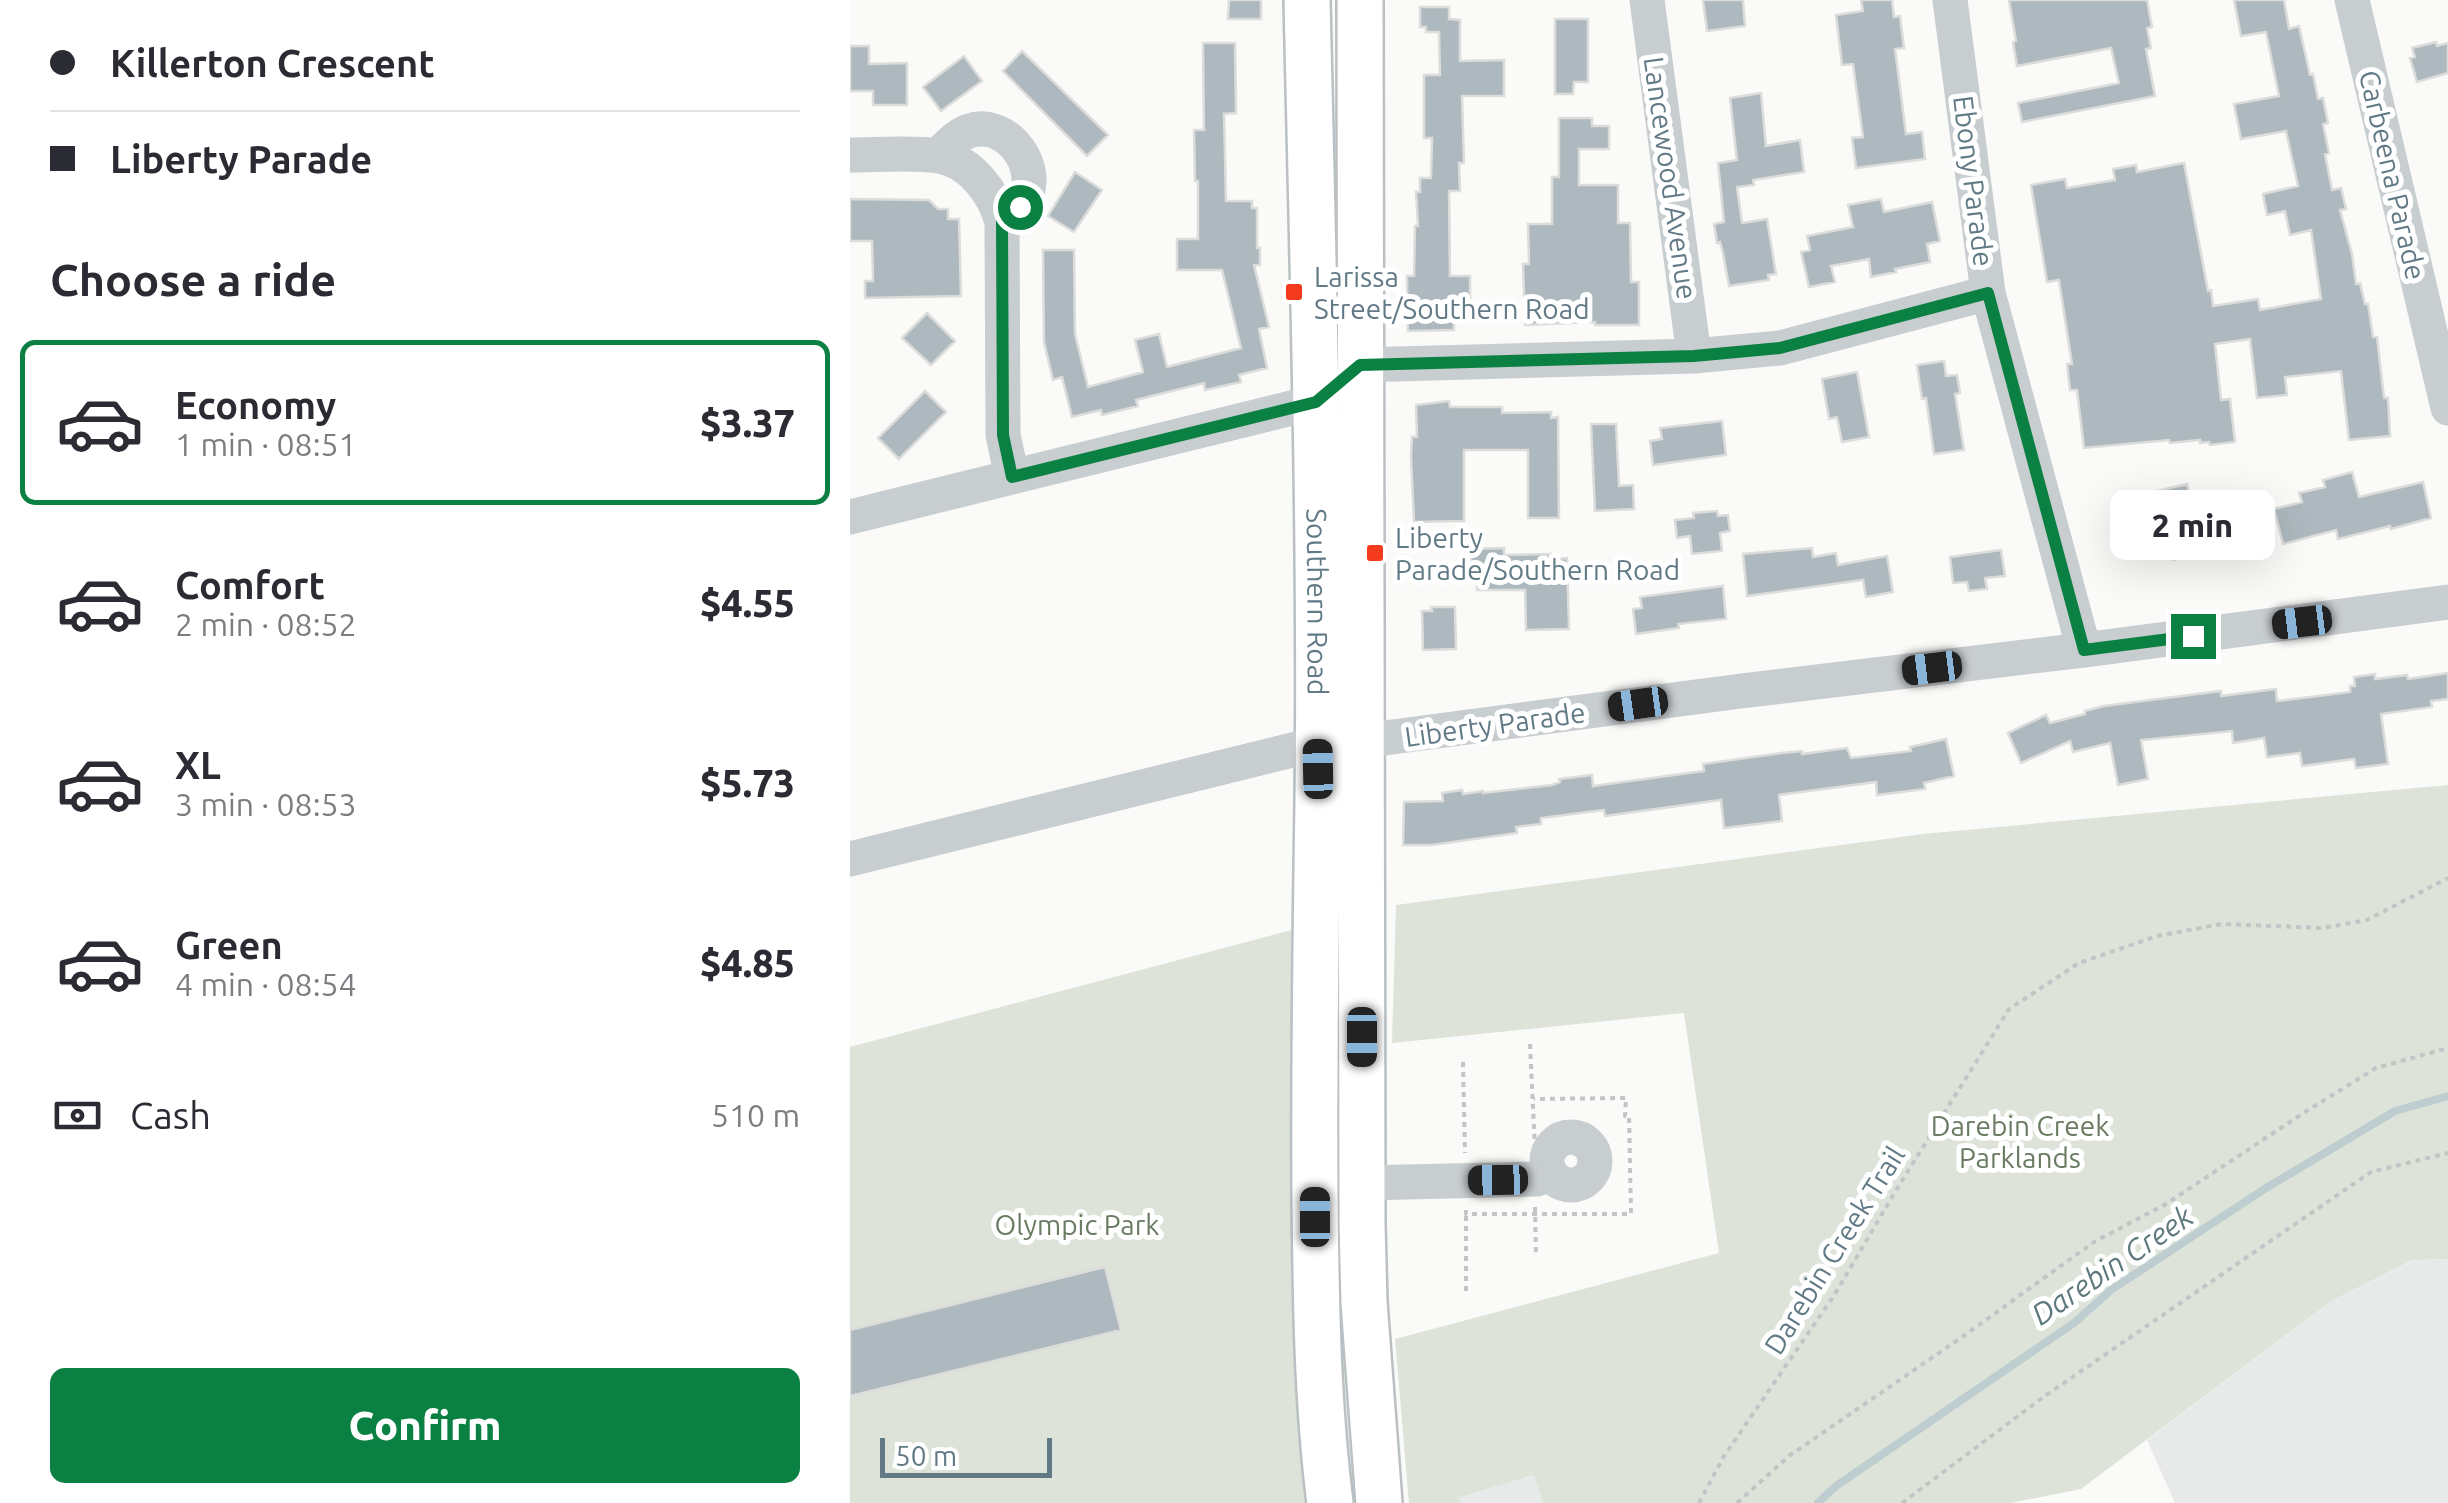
<!DOCTYPE html>
<html lang="en">
<head>
<meta charset="utf-8">
<style>
	body { margin:0; font-family:Ubuntu,sans-serif; background:#f7f7f7; color:#2b2b33; height:100vh; display:flex; flex-direction:column; font-size:38px; white-space:nowrap }
	* { box-sizing:border-box; margin:0 }
	p { font-size:32px; color:#7c7c81 }
	.icon { flex:none; width:55px; height:55px; fill:none; stroke:currentColor; stroke-width:2; stroke-linecap:round; stroke-linejoin:round }
	.map { position:relative; flex:1; overflow:hidden }
	.panel { display:flex; flex-direction:column; background:#fff; width:850px }
	.panel>* { flex:none }
	.top-card { display:grid; align-content:center; height:220px; padding:0 50px; background:#fff }
	.scale { position:absolute; left:30px; bottom:25px; width:172px; box-sizing:border-box; padding-left:10px; border:5px solid #627a86; border-top:0; font-size:28px; line-height:35px; white-space:nowrap; color:#627a86; -webkit-text-stroke:8px #fff; paint-order:stroke }
	.end { position:absolute; width:45px; height:45px; margin:-22px; border:12px solid #0b8043; background:#fff; box-shadow:0 0 0 5px #fff }
	.from { border-radius:50% }
	.bubble { position:absolute; height:70px; border-radius:15px; background:#fff; box-shadow:0 10px 40px #0002; font-size:32px; font-weight:800; line-height:70px; text-align:center }
	.car { position:absolute; width:30px; height:60px; margin:-30px -15px; border-radius:12px; box-shadow:0 0 8px 2px #0007; background:linear-gradient(#222 24%,#8ab4d8 0 40%,#222 0 76%,#8ab4d8 0 86%,#222 0) }
	.top-card b { display:flex; align-items:center; gap:35px; height:95px; font-size:38px }
	.top-card b+b { border-top:2px solid #e1e1e2 }
	.top-card i { width:25px; height:25px; background:#2b2b33 }
	ul { padding:0; list-style:none }
	li { display:flex; align-items:center; gap:30px; height:165px; margin:0 20px 15px; padding:0 30px; border:5px solid transparent; border-radius:15px }
	li div { flex:1 }
	li b { display:block; font-size:38px }
	li em { font-style:normal; font-weight:800 }
	li.on { border-color:#0b8043 }
	li>.icon { width:90px; height:90px; stroke-width:1.5 }
	h2 { padding:0 50px; font-size:45px; line-height:120px }
	.pay { display:flex; align-items:center; gap:25px; height:110px; padding:0 50px; font-size:38px }
	.pay p { margin-inline-start:auto }
	.action { display:flex; gap:20px; margin-top:auto; padding:20px 50px }
	.action a { flex:1; height:115px; border-radius:15px; background:#0b8043; color:#fff; font-size:40px; font-weight:800; line-height:115px; text-align:center }
	main { display:flex; flex:1; min-height:0 }
	.map>svg:first-child { display:block }
	.built { fill:#e8eae9 }
	.green { fill:#dde3d8 }
	.lines { fill:none; stroke-linecap:round; stroke-linejoin:round }
	.stream { stroke:#becdd0; stroke-width:8 }
	.building { fill:#adb9be; stroke:#dcdcda; stroke-width:2.5 }
	.major-casing { stroke:#bac0c3; stroke-width:50 }
	.path { stroke:#c1c5c6; stroke-width:4; stroke-dasharray:5 5; stroke-linecap:butt }
	.minor { stroke:#c8cdd0; stroke-width:35 }
	.major { stroke:#fff; stroke-width:45 }
	.route { stroke:#0b8043; stroke-width:12 }
	.poi-dot { fill:#f43b1e; stroke:#fff; stroke-width:4 }
	.labels { text-anchor:middle; dominant-baseline:central; stroke-width:10; stroke-linejoin:round; paint-order:stroke }
	.street-label { font-size:28px; fill:#627a86; stroke:#fff }
	.poi-label { font-size:28px; fill:#627a86; stroke:#fff; text-anchor:start }
	.park-label { font-size:28px; fill:#697c62; stroke:#fff }
	.water-label { font-size:30px; font-style:italic; fill:#5e797e; stroke:#fff }
</style>
</head>
<body>
<main>
<section class="panel">
<div class="top-card">
<b><i class="from"></i>Killerton Crescent</b>
<b><i></i>Liberty Parade</b>
</div>
<h2>Choose a ride</h2>
<ul>
<li class="on"><svg class="icon" aria-label="car" viewBox="0 0 24 24"><path d="M5 17H2v-5l4-1 3-4h7l3 4 3 1v5h-3M9 17h6M6 11h13"/><circle cx="7" cy="17" r="2"/><circle cx="17" cy="17" r="2"/></svg><div><b>Economy</b><p>1 min · 08:51</p></div><em>$3.37</em></li>
<li><svg class="icon" aria-label="car" viewBox="0 0 24 24"><path d="M5 17H2v-5l4-1 3-4h7l3 4 3 1v5h-3M9 17h6M6 11h13"/><circle cx="7" cy="17" r="2"/><circle cx="17" cy="17" r="2"/></svg><div><b>Comfort</b><p>2 min · 08:52</p></div><em>$4.55</em></li>
<li><svg class="icon" aria-label="car" viewBox="0 0 24 24"><path d="M5 17H2v-5l4-1 3-4h7l3 4 3 1v5h-3M9 17h6M6 11h13"/><circle cx="7" cy="17" r="2"/><circle cx="17" cy="17" r="2"/></svg><div><b>XL</b><p>3 min · 08:53</p></div><em>$5.73</em></li>
<li><svg class="icon" aria-label="car" viewBox="0 0 24 24"><path d="M5 17H2v-5l4-1 3-4h7l3 4 3 1v5h-3M9 17h6M6 11h13"/><circle cx="7" cy="17" r="2"/><circle cx="17" cy="17" r="2"/></svg><div><b>Green</b><p>4 min · 08:54</p></div><em>$4.85</em></li>
</ul>
<div class="pay"><svg class="icon" aria-label="cash" viewBox="0 0 24 24"><path d="M3 7h18v10H3z"/><circle cx="12" cy="12" r="2"/></svg>Cash<p>510 m</p></div>
<div class="action"><a>Confirm</a></div>
</section>
<div class="map">
<svg width="1598" height="1503" viewBox="0 0 1598 1503">
	<rect width="100%" height="100%" fill="#fafaf8"/>
	<path class="built" d="M1598 1259V1503H1325L1297 1440 1481 1301 1564 1260Z
		M685 1475 693 1503H609V1497Z"/>
	<path class="green" d="M1598 785V1259L1563 1260 1481 1301 1231 1489 1160 1503H693L684 1475 610 1497 609 1503H559L545 1339 869 1253 834 1013 542 1043 546 905 1073 834Z
		M453 927 472 1503H0V1047Z"/>
	<g class="lines">
		<path class="stream" d="M968 1503 986 1486 1224 1323 1261 1290 1416 1188 1545 1111 1598 1096"/>
	</g>
	<path class="building" d="M379 0H411V19H378Z
		M853 0H893L895 26 857 31Z
		M1011 0H1042L1044 17 1050 16 1054 48 1045 49 1056 134 1072 132 1075 159 1006 168 1002 138 1013 137 1003 64 992 65 986 15 1013 11Z
		M1159 0H1297L1302 27 1297 28 1301 48 1296 49 1305 96 1172 122 1168 103 1269 83 1261 48 1167 66 1163 42 1166 41Z
		M1384 0H1434L1439 29 1449 26 1460 75 1463 74 1468 99 1473 98 1478 123 1473 124 1479 153 1475 154 1482 190 1491 188 1496 209 1490 210 1502 254 1506 284 1510 283 1515 304H1518L1523 337H1527L1534 398H1538L1540 436 1499 440 1491 371 1435 377 1437 395 1407 398 1400 339 1365 344 1371 400 1380 399 1385 442 1360 445 1359 442 1350 443V440L1320 443 1319 440 1234 448 1227 390H1220L1217 364H1222L1209 280 1197 282 1181 185 1215 179 1217 188 1265 180 1263 169 1286 165 1287 172 1334 163 1358 291 1361 290 1363 306 1408 299 1410 310 1471 299 1461 230 1440 235 1435 211 1417 215 1413 194 1448 186 1436 131 1391 139 1384 104 1429 96 1416 32 1391 36Z
		M570 7H599V19L610 20V61L654 60V96H612L614 163H609L610 191H599L600 276H620V304H604V330L558 331 557 276H564L565 226H568L566 192H570V178H581L582 138H574V75H590L589 32H576V27H570Z
		M705 19H738V82H724L723 94H705Z
		M1586 42 1587 46 1598 43V73L1567 82 1560 58 1565 57 1562 48Z
		M353 43H385L386 113 374 114 376 201H402V208H407V248H410V265H404L419 327 409 329 417 368 389 375 391 382 355 390 354 383 286 400 288 406 252 415 251 410 222 417 212 377 203 380 194 342 193 250H224L225 334 238 387 293 372 285 340 309 334 317 367 391 348 372 270H327V239H348V181H345L344 130H354Z
		M0 46H19V64L57 63V105H23V91H0Z
		M172 51 258 135 237 156 153 71Z
		M114 56 132 81 91 111 73 87Z
		M911 93 916 146 950 140 954 172 903 180 904 185 887 187 892 223 917 219 926 274 918 275 919 280 879 286 873 253 870 242 867 243 864 224 874 222 868 163 887 160 880 98Z
		M709 118H742V126H759V149H729V185H768V223H780L781 282H789V325H745V322L675 325 673 264H679L678 224H702V177H709Z
		M225 172 252 190 224 232 198 216Z
		M0 199 79 200 88 209H98V219H109L111 296 15 298V281H23L22 241H0Z
		M1031 199 1034 212 1082 202 1090 241 1077 244 1080 262 1045 269 1046 272 1021 277 1019 259 981 266 985 282 959 287 951 252 960 250 957 236 1003 227 998 205Z
		M77 313 105 341 81 365 52 338Z
		M1094 361 1096 376 1107 375 1110 393 1105 394 1114 450 1084 454 1076 398 1072 399 1067 365Z
		M1007 372 1019 437 992 442 987 417 979 419 972 379Z
		M75 391 96 412 49 459 28 438Z
		M599 401 600 407H652V413L701 412V418L708 417 709 518H678V450H614V521L564 522 561 456 562 437H567L566 405Z
		M872 421 876 455 803 465 800 441 812 439 810 428Z
		M741 424H766L769 486 783 485 784 509 745 511Z
		M1502 472 1509 497 1573 482 1581 518 1541 529 1540 526 1488 539 1486 530 1433 544 1424 509 1452 502 1449 493 1475 487 1473 480Z
		M1337 484 1345 514 1393 502 1400 530 1390 533 1391 536 1386 538 1387 545 1323 560 1321 555 1308 558 1295 508 1306 505 1303 492Z
		M867 511 868 516 878 515 880 531 870 533 872 551 842 554 840 536 827 538 825 520 844 518 843 513Z
		M654 548V555L701 554 702 559 717 558 719 629 676 630 675 590H627V568H621V549Z
		M962 548 963 557 986 553 988 565 1037 556 1043 592 1016 597 1013 580 897 596 893 554Z
		M1151 550 1155 576 1135 578 1137 589 1119 591 1117 582 1103 583 1100 557Z
		M873 586 876 619 828 624 829 628 786 634 783 609 792 608 790 597Z
		M581 607H605L606 649 573 650 572 611H582Z
		M1598 673V699L1581 701 1582 707 1531 714 1538 764 1506 768 1504 759 1452 766 1450 753 1417 757 1414 738 1383 743 1382 731 1291 740 1298 779 1268 785 1260 743 1223 752 1220 741 1171 763 1158 733 1196 715 1200 723 1235 714V711L1254 706 1371 691V696L1426 689 1427 701 1500 692V686H1505L1504 677 1525 674V679L1557 675 1558 679Z
		M1096 739 1104 776 1074 783 1075 789 1027 795 1026 782 929 795 932 821 874 828 871 800 755 816 754 810 691 818V824L666 827 667 833 582 845H553L554 802 593 801 592 793 612 790 613 794 633 791V793L702 785 710 782 709 779 742 775 743 786 854 771 853 764 931 753 952 751V754L997 748 1001 758 1061 751 1060 747Z
		M255 1267 271 1330 0 1396V1330Z"/>
	<g class="lines">
		<defs>
			<g id="major">
				<path id="s1" d="M457 0C463 267 471 534 468 801 466 932 464 1063 465 1194 466 1297 467 1400 480 1503"/>
				<path d="M510 0 512 1224 514 1302 529 1503"/>
			</g>
		</defs>
		<use href="#major" class="major-casing"/>
		<path class="path" d="M680 1044 685 1149
			M613 1062 615 1153
			M685 1207 686 1257
			M616 1210V1214H781L779 1116H775L776 1098 684 1099
			M616 1216V1296
			M849 1503 874 1456 985 1294 1045 1192 1159 1009 1229 963 1307 936 1372 924 1473 928 1517 920 1598 878
			M887 1503 939 1456 1115 1335 1244 1242 1316 1204 1455 1112 1526 1068 1598 1048
			M1052 1503 1192 1398 1521 1172 1598 1153"/>
		<path class="minor" d="M797 0 844 356
			M1100 0 1138 293 1234 650
			M1502 0 1598 408
			M0 155C25 155 65 152 89 156 121 161 145 194 152 223L153 435 162 477
			M88 155C97 147 107 135 119 131 153 119 188 160 177 193 173 206 162 214 152 223
			M0 517 466 402 510 365 844 356 930 348 1138 293
			M0 859 467 744 512 741 891 691 1234 650 1598 602
			M697 1161a24 24 0 1 1 48 0a24 24 0 1 1-48 0Z
			M512 1183 687 1179 701 1174"/>
		<use href="#major" class="major"/>
	</g>
	<g class="lines">
		<path class="route" d="M170 207 152 223 153 435 162 477 466 402 510 365 844 356 930 348 1138 293 1234 650 1343 636"/>
	</g>
	<g class="poi-dot">
		<rect x="434" y="282" width="20" height="20" rx="5"/>
		<rect x="515" y="543" width="20" height="20" rx="5"/>
	</g>
	<g class="labels">
		<g class="street-label">
			<text transform="translate(1543 175) rotate(77)">Carbeena Parade</text>
			<text transform="translate(821 178) rotate(82)">Lancewood Avenue</text>
			<text transform="translate(1124 181) rotate(83)">Ebony Parade</text>
			<text stroke="none"><textPath href="#s1" startOffset="602">Southern Road</textPath></text>
			<text transform="translate(645 724) rotate(-8)">Liberty Parade</text>
			<text transform="translate(984 1250) rotate(-58)">Darebin Creek Trail</text>
		</g>
		<g class="poi-label">
			<text x="464" y="276">Larissa<tspan x="464" dy="32">Street/Southern Road</tspan></text>
			<text x="545" y="537">Liberty<tspan x="545" dy="32">Parade/Southern Road</tspan></text>
		</g>
		<g class="park-label">
			<text x="1170" y="1125">Darebin Creek<tspan x="1170" dy="32">Parklands</tspan></text>
			<text x="227" y="1224">Olympic Park</text>
		</g>
		<g class="water-label">
			<text transform="translate(1262 1265) rotate(-34)">Darebin Creek</text>
		</g>
	</g>
</svg>
<div class="scale">50 m</div>
<i class="end from" style="left:170px;top:207px"></i>
<i class="end" style="left:1343px;top:636px"></i>
<div class="bubble" style="left:1260px;top:490px;width:165px">2 min</div>
<i class="car" style="left:1452px;top:622px;rotate:263deg"></i>
<i class="car" style="left:1082px;top:668px;rotate:263deg"></i>
<i class="car" style="left:788px;top:704px;rotate:262deg"></i>
<i class="car" style="left:468px;top:769px;rotate:359deg"></i>
<i class="car" style="left:512px;top:1037px;rotate:180deg"></i>
<i class="car" style="left:648px;top:1180px;rotate:269deg"></i>
<i class="car" style="left:465px;top:1217px;rotate:0deg"></i>
</div>
</main>
</body>
</html>
